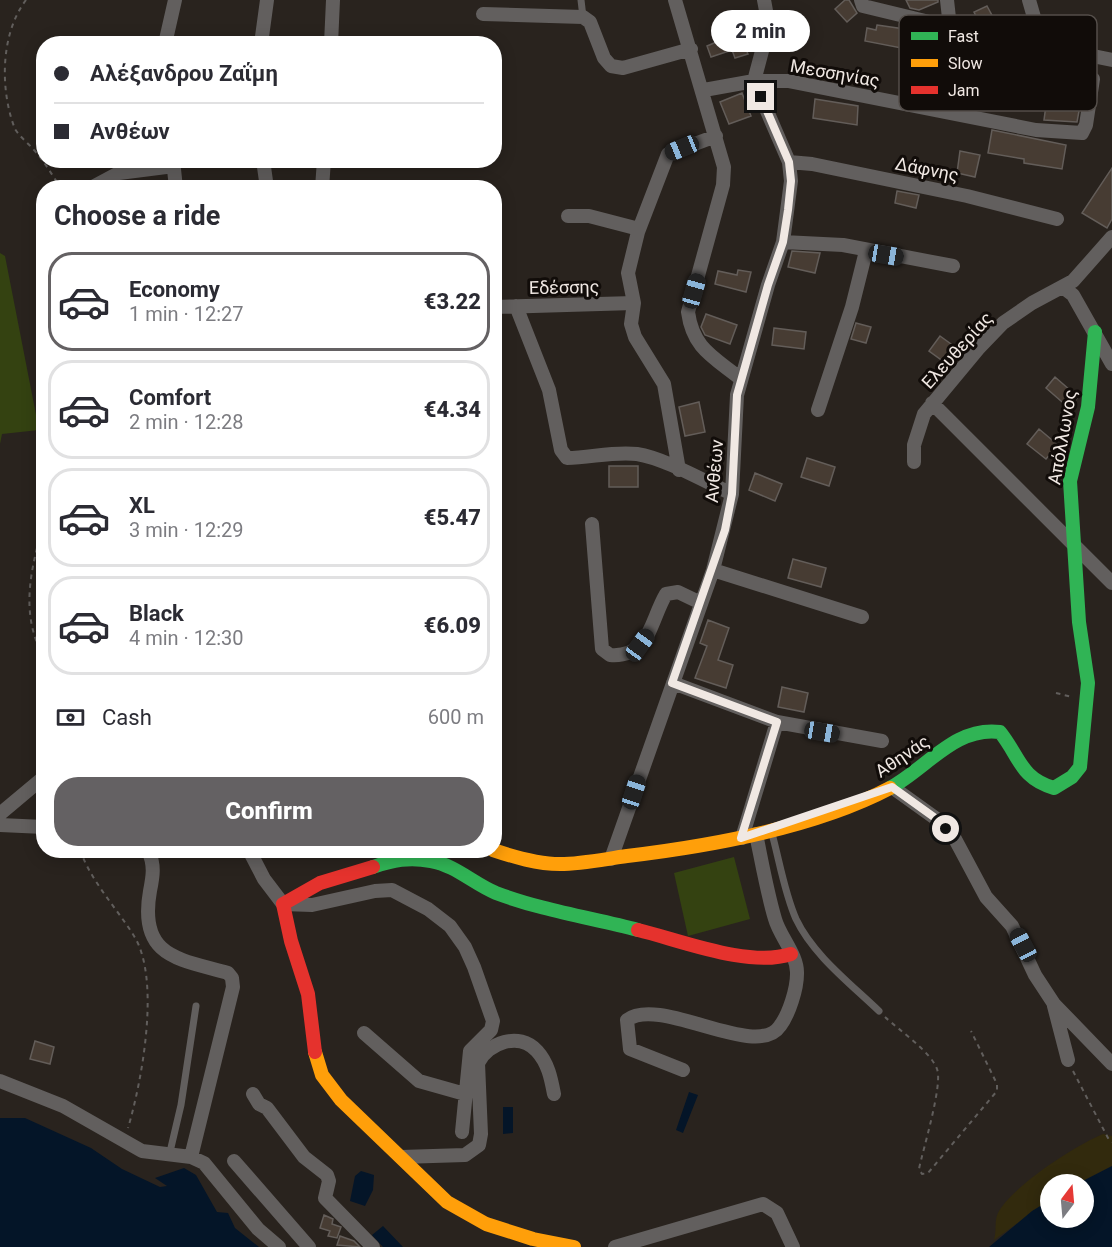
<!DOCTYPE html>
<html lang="en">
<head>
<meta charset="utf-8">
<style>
	body { margin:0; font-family:Roboto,sans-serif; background:#f7f7f7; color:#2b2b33; height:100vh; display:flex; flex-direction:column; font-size:22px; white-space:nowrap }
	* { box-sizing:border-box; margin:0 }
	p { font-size:20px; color:#7c7c81 }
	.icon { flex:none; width:33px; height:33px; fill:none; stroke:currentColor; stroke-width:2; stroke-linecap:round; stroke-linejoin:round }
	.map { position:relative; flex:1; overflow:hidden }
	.details { position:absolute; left:36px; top:180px; width:466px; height:678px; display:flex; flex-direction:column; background:#fff; border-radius:24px; box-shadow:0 3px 15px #0003 }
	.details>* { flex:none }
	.banner { position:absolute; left:36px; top:36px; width:466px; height:132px; border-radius:24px; box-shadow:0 3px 15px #0003; display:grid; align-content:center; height:132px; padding:0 18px; background:#fff }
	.needle { width:39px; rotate:16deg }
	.buttons { position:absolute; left:1040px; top:1174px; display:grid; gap:12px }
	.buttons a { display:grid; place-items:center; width:54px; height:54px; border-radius:50%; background:#fff; box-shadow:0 3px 15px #0003; font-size:30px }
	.end { position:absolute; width:27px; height:27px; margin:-14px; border:8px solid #f0e8e3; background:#111; box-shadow:0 0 0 3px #111 }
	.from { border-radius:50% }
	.bubble { position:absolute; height:42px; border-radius:21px; background:#fff; box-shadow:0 3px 15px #0003; font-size:20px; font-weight:800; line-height:42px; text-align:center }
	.car { position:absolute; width:18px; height:36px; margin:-18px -9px; border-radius:8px; box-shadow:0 0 4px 2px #0007; background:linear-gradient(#222 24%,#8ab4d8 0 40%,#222 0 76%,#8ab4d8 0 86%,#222 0) }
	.banner b { display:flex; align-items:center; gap:21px; height:57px; font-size:22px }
	.banner b+b { border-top:2px solid #e1e1e2 }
	.banner i { width:15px; height:15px; background:#2b2b33 }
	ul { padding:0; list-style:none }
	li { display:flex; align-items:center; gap:18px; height:99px; margin:0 12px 9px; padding:0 6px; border:3px solid #e1e1e2; border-radius:24px }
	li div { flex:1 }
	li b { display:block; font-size:22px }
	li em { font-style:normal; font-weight:800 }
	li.active { border-color:#646163 }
	li>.icon { width:54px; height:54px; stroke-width:1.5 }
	h2 { padding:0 18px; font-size:27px; line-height:72px }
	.pay { display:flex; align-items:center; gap:15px; height:66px; padding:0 18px; font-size:22px }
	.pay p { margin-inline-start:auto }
	.primary-button { display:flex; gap:12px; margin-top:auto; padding:12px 18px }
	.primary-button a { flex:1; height:69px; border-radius:24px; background:#646163; color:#fff; font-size:24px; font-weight:800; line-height:69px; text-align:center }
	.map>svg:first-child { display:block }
	.green { fill:#344211 }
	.sand { fill:#322a0d }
	.water { fill:#041528 }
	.building { fill:#473c33; stroke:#635d59; stroke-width:1.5 }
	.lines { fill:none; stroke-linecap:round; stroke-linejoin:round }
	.path { stroke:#615e5c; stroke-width:2; stroke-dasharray:4.5 4.5; stroke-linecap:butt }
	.lane { stroke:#625f5e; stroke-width:7 }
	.street { stroke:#625f5e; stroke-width:14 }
	.fast { stroke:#30b455; stroke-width:14 }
	.slow { stroke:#ff9f0a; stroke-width:14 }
	.jam { stroke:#e5322d; stroke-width:14 }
	.route { stroke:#f0e8e3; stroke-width:8 }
	.labels { text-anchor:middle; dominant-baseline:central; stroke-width:6; stroke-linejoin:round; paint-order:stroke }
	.street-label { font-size:18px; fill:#f0e8e3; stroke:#110c09 }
	.key { fill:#110c09; stroke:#544e4a; stroke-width:1.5 }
	.key-label { font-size:16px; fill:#f0e8e3 }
</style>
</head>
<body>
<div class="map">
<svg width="1112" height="1247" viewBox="0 0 1112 1247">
	<rect width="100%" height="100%" fill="#29231e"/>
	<path class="green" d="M0 253 5 256 39 430 2 434 0 444Z
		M734 857 750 919 688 936 674 873Z"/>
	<path class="sand" d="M1103 1134 1112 1136V1166L1075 1185H1050V1200L994 1240C997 1230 994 1221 998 1213 1011 1187 1076 1145 1103 1134Z"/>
	<path class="water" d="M689 1092 698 1095 683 1133 676 1130Z
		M513 1107V1133L503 1134V1107Z
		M0 1118H25L91 1148 122 1169 160 1187 167 1186 155 1178 184 1168 196 1175 217 1212 228 1213 235 1228 259 1247H0Z
		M1112 1166V1247H989L1032 1211 1050 1200V1218H1083V1185H1075Z
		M361 1171 374 1175 373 1190 365 1206 350 1201 355 1176Z
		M383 1226 403 1247H383L372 1235Z"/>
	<path class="building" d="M845 0H849L857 13 847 22 835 9Z
		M906 0H938V2L919 10 910 8Z
		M987 6 994 19 986 23 983 18 978 20 974 12Z
		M758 22 756 39 743 42 748 54 735 58 732 50 711 57 707 46 745 30 744 26Z
		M877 25 932 33V37L969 43 965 71 906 59 907 49 865 41 867 28 876 30Z
		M1052 61 1071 63 1066 101 1081 100 1077 122 1044 120Z
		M742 93 751 116 729 124 720 102Z
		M815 99 858 106 857 125 813 118Z
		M992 130 1066 145 1062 169 1024 163V159L988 153Z
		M960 151 980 155 975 177 957 173Z
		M1112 168V219L1107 228 1082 213Z
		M897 191 919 195 916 208 895 203Z
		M792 251 820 253 815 273 788 267Z
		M738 270 751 272 746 292 715 284 718 271 737 275Z
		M706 314 737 325 730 344 705 335 701 327Z
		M856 323 871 327 866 343 851 339Z
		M774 328 806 332 804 349 772 345Z
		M940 336 962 352 951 367 929 351Z
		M1055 377 1078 397 1069 408 1046 388Z
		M699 402 705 432 685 436 679 407Z
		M1039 429 1058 445 1046 459 1027 444Z
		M807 458 835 467 829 486 801 477Z
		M609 466H638V487H609Z
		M755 473 782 484 775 501 749 490Z
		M793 559 826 568 821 587 788 578Z
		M708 620 729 628 718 660 733 665 726 688 695 678 707 646 700 643Z
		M782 687 808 693 804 712 778 707Z
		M35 1041 54 1047 50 1064 30 1059Z
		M324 1215 333 1219 332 1224 341 1227 337 1238 328 1236 330 1231 320 1228Z
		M340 1236 354 1241 360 1247 337 1245Z"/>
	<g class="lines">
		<path class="path" d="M26 0C0 34 0 91 15 129 20 137 28 143 34 150 44 161 52 175 61 188
			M44 522C31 568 19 614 44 657
			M1056 693 1072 697
			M80 850C92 883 116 907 134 936 161 979 142 1081 128 1128
			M885 1017C899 1030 931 1052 937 1069 943 1085 923 1149 919 1169L922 1174 928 1173 997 1091V1084L971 1031
			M1073 1071 1108 1138 1112 1142"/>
		<path class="lane" d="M581 0 583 17
			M771 830C779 858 784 892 796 919 813 955 851 984 879 1011
			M169 1156 181 1105 196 1006"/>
		<path class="street" d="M675 0 724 167 723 185 688 312C693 349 714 357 741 379
			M861 0 863 6 950 27 1112 60
			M947 0 950 27
			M1029 0 1042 45
			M483 14 583 17 590 22 604 58 611 66 623 68 691 49
			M165 44 175 0
			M261 44 267 0
			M331 44 333 0
			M704 90 754 81H788L1036 130 1082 133 1086 125 1093 79
			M173 160 176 188
			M263 160 267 188
			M789 162 812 164 967 196 1057 219
			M91 188 119 173 174 166
			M322 188 324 160
			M568 216H589L639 229
			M783 242 843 245 953 266
			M1064 288 1073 295 1112 364
			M516 306 549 390 561 450 567 458C590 458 613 451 637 454 664 458 706 482 732 494
			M495 307 634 303
			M932 403 1112 583
			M818 410 852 307 866 251
			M914 462V445L924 414 978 349 1003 323 1032 303 1073 281 1112 237
			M679 470 664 384 635 337 631 324 634 303 628 273 638 232 668 154 716 136
			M592 524 602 649 610 655C650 658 650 621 666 594L678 592 701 603
			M713 570 862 617
			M673 683 777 722 882 741
			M892 787 938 820 955 839 986 897 1012 926 1035 975 1054 1004 1112 1064
			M0 814 44 777
			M0 825 44 827
			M742 838 777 722
			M148 850C155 865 153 876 150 891 138 958 180 959 228 973L232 978 233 987 191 1157
			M249 850 264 879 283 904 312 905 375 891 392 890 428 909 450 926 465 947 474 967 493 1021 491 1030 470 1051 462 1132
			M611 859 713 570 732 494 737 395 768 285 783 242 791 181 789 162 754 81 766 36 767 16 764 0
			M1054 1006 1068 1060
			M364 1033 419 1081 465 1094
			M683 1070 630 1049 627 1020C660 995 757 1061 780 1026 789 1014 797 989 797 974 798 955 780 937 775 919 767 892 762 863 756 834
			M0 1081 63 1106 142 1151 191 1157 204 1163 258 1229 279 1247
			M253 1094 259 1104 267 1108 304 1157 327 1175 329 1181 325 1198 373 1247
			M401 1157 465 1155 479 1145 481 1134 478 1063C488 1043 519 1031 537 1051 548 1063 551 1078 554 1094
			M234 1161 309 1247
			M615 1247 763 1204 777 1213 793 1247"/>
		<path class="fast" d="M890 788C927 768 955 726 1000 732 1020 757 1020 778 1054 788L1072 777 1080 767 1088 683 1079 622 1070 481 1088 407 1095 332
			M373 867C393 860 409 857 431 861 455 865 474 884 496 893 541 910 592 918 638 930"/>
		<path class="slow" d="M493 850C514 857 537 864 560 864 582 864 605 859 627 856 711 846 816 827 890 788
			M315 1052 322 1075 341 1100 447 1202 486 1224 533 1239 574 1247"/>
		<path class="jam" d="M638 930C680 940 749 968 791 954
			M315 1052 308 994 291 941 283 904 320 883 373 867"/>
	</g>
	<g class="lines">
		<path class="route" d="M761 97 789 162 791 181 788 210 783 242 768 285 737 395 732 494 725 530 672 683 777 722 741 838 892 787 938 820 946 829"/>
	</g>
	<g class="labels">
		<g class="street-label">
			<text transform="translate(835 73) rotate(10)">Μεσσηνίας</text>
			<text transform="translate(927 169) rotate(11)">Δάφνης</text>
			<text transform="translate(564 287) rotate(-1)">Εδέσσης</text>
			<text transform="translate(957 350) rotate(-48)">Ελευθερίας</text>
			<text transform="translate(1062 437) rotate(-80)">Απόλλωνος</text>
			<text transform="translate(714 471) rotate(-85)">Ανθέων</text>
			<text transform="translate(902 756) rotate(-34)">Αθηνάς</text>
		</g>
	</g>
	<rect x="899" y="15" width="198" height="96" rx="9" class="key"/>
	<rect x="911" y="32" width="27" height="8" fill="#30b455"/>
	<rect x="911" y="59" width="27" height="8" fill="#ff9f0a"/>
	<rect x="911" y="86" width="27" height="8" fill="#e5322d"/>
	<g class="key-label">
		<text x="948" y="42">Fast</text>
		<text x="948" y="69">Slow</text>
		<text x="948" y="96">Jam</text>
	</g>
</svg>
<div class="buttons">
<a><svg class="needle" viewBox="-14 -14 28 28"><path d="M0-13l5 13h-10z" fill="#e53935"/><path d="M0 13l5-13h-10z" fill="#7c7c81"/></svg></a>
</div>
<i class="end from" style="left:946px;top:829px"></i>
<i class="end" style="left:761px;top:97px"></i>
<div class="bubble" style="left:711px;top:10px;width:99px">2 min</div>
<i class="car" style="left:682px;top:148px;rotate:248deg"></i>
<i class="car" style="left:886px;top:255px;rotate:100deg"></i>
<i class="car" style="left:694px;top:291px;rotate:16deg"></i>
<i class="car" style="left:640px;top:645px;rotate:36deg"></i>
<i class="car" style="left:822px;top:732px;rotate:99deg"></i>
<i class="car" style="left:634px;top:792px;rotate:18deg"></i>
<i class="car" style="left:1023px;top:945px;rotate:332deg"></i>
<div class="banner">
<b><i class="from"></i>Αλέξανδρου Ζαΐμη</b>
<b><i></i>Ανθέων</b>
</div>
<section class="details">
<h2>Choose a ride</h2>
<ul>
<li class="active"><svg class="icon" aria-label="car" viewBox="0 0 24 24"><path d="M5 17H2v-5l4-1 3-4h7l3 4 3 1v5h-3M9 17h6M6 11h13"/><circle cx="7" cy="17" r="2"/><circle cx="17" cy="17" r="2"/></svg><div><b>Economy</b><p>1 min · 12:27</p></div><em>€3.22</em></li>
<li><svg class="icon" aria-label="car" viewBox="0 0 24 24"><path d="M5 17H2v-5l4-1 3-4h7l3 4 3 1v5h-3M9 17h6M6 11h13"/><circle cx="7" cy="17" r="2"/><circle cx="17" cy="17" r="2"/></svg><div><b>Comfort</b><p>2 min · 12:28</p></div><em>€4.34</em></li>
<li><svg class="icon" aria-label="car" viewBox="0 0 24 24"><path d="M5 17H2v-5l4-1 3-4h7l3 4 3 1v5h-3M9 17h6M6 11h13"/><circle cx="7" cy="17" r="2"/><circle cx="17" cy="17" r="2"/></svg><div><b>XL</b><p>3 min · 12:29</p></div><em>€5.47</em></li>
<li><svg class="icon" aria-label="car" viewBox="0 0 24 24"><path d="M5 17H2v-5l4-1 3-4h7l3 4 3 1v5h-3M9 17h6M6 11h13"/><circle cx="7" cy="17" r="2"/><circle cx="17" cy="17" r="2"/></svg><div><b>Black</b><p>4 min · 12:30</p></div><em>€6.09</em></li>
</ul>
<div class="pay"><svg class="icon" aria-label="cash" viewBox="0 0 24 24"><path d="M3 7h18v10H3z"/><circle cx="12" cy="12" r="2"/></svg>Cash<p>600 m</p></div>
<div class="primary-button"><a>Confirm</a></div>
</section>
</div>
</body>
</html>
